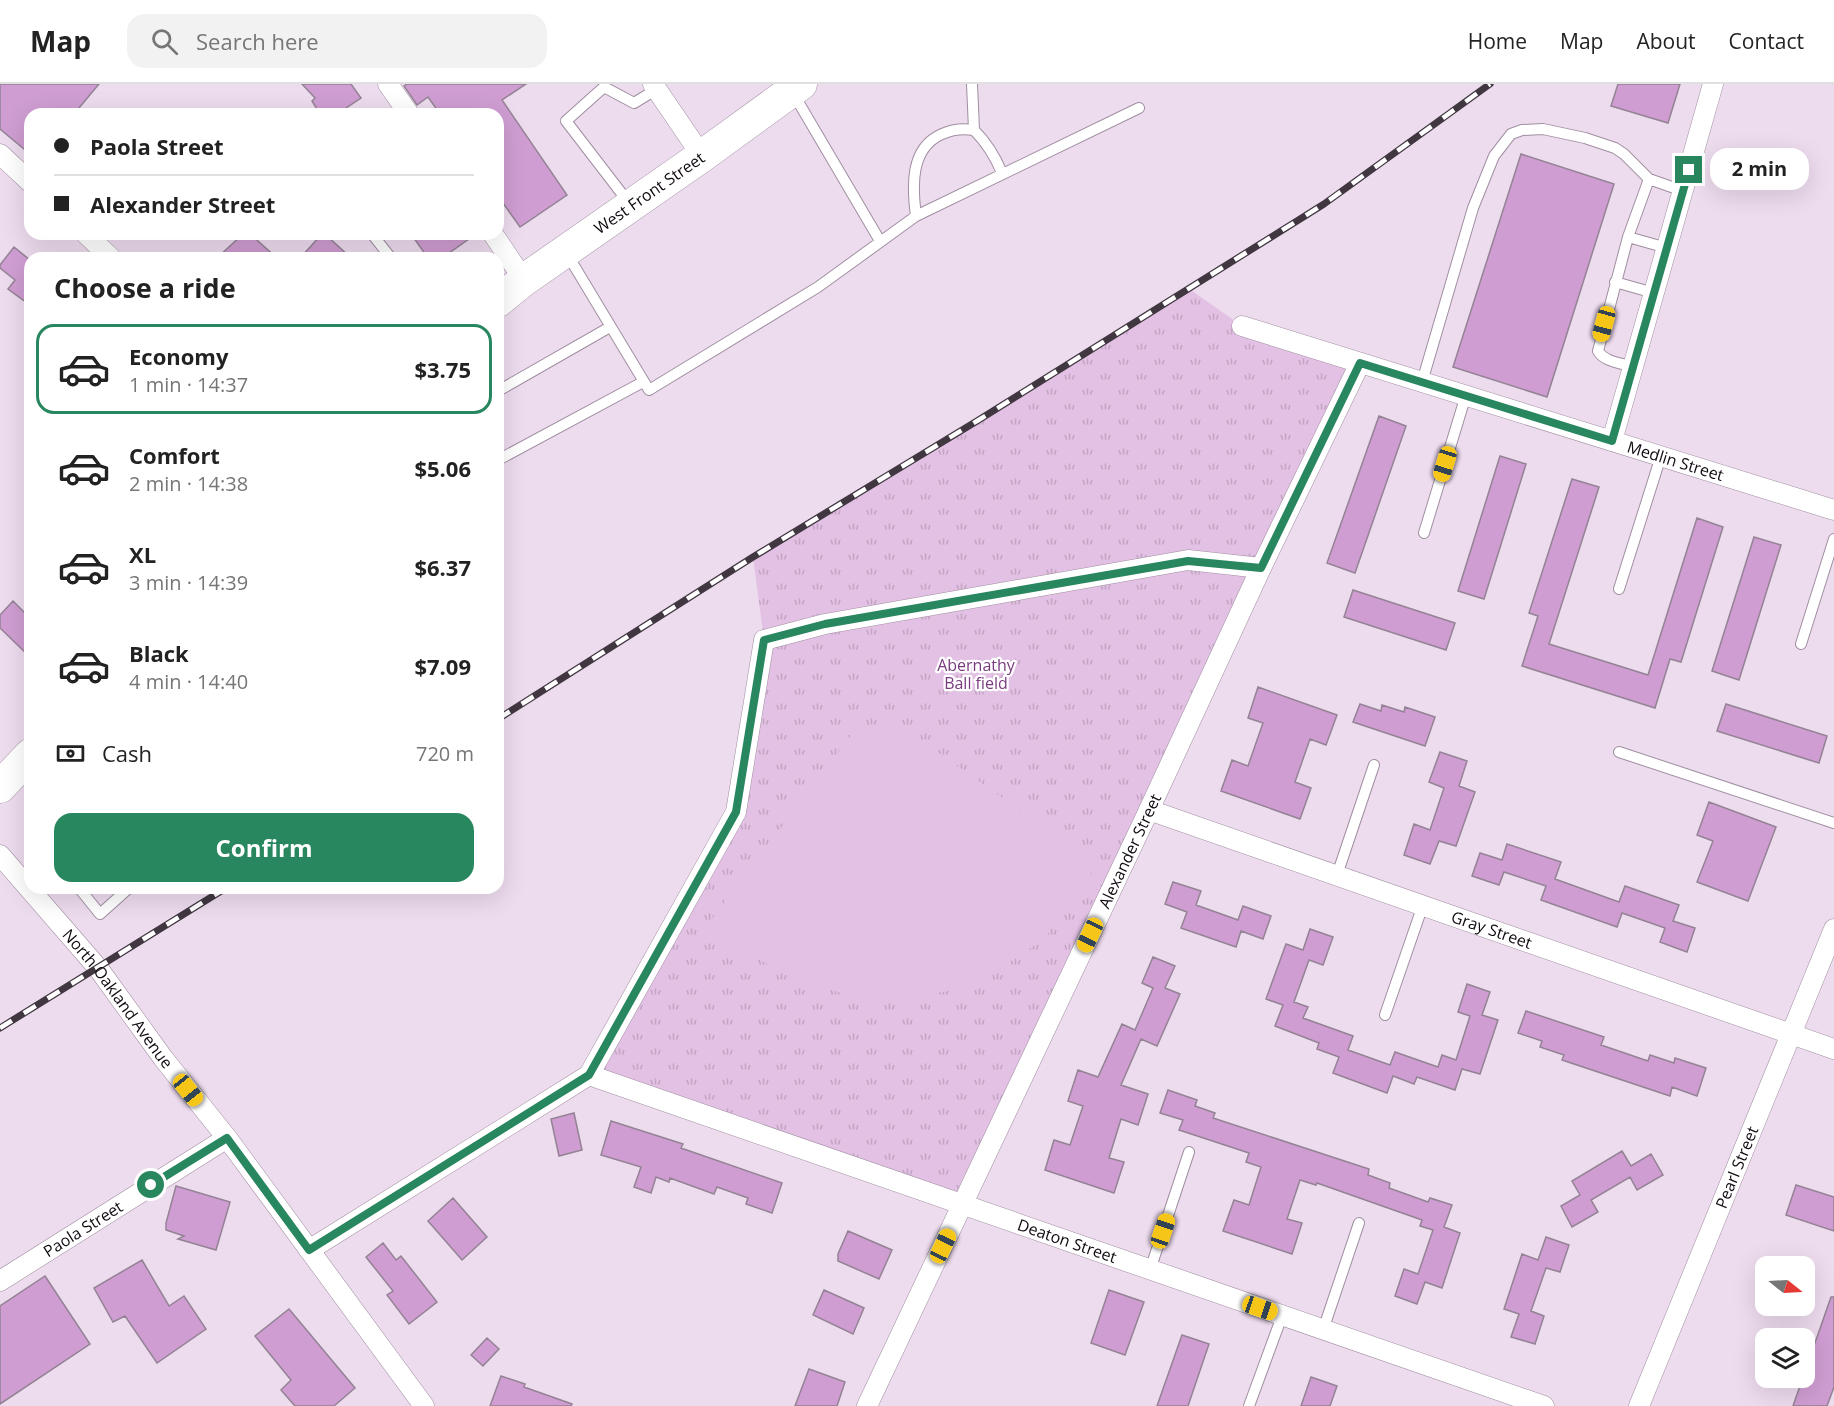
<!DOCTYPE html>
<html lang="en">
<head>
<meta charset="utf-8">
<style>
	body { margin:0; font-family:"Open Sans",sans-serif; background:#f2f2f2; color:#222; height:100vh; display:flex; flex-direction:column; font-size:22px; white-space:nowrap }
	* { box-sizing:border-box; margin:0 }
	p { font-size:20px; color:#767676 }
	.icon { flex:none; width:33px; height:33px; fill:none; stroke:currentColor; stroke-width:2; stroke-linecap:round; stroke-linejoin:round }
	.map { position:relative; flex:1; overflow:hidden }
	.sheet { position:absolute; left:24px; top:168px; width:480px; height:642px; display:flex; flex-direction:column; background:#fff; border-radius:18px; box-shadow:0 6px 24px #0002 }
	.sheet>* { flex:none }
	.hud { position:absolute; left:24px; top:24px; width:480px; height:132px; border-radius:18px; box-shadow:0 6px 24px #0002; display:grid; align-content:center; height:132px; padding:0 30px; background:#fff }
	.needle { width:39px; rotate:108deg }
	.controls { position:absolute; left:1755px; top:1172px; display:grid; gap:12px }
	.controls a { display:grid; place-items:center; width:60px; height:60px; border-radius:12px; background:#fff; box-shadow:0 6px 24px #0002; font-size:30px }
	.end { position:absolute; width:27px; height:27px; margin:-14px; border:8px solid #28875f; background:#fff; box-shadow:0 0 0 3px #fff }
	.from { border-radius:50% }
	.bubble { position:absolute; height:42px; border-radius:18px; background:#fff; box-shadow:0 6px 24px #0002; font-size:20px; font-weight:700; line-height:42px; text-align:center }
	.car { position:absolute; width:18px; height:36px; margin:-18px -9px; border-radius:8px; box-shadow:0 0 4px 2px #0007; background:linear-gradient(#f5c518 24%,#345 0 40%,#f5c518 0 76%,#345 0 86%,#f5c518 0) }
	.hud b { display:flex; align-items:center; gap:21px; height:57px; font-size:22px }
	.hud b+b { border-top:2px solid #e0e0e0 }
	.hud i { width:15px; height:15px; background:#222 }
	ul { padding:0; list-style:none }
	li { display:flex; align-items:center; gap:18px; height:90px; margin:0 12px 9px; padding:0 18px; border:3px solid transparent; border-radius:18px }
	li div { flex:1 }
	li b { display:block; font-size:22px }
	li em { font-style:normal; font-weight:700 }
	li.on { border-color:#28875f }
	li>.icon { width:54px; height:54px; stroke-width:1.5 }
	h2 { padding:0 30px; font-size:27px; line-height:72px }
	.pay { display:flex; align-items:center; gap:15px; height:66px; padding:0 30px; font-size:22px }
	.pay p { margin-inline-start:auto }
	.cta { display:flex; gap:12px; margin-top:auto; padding:12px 30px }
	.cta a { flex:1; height:69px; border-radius:18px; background:#28875f; color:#fff; font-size:24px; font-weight:700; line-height:69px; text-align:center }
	header { display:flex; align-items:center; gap:36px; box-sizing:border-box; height:84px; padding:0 30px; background:#fff; border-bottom:2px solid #e0e0e0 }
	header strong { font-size:28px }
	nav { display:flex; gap:33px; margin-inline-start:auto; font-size:21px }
	.search { width:420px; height:54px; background:#f2f2f2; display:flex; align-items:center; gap:15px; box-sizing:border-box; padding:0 21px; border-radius:18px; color:#767676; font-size:22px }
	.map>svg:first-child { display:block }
	.park { fill:url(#park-tufts) }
	.pitch { fill:#e3c1e5 }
	.building { fill:#cf9dd2; stroke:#938394; stroke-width:1.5 }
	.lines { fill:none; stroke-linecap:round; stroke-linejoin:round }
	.service-casing { stroke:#a08fa1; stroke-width:12 }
	.minor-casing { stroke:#a08fa1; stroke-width:21 }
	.primary-casing { stroke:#a08fa1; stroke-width:33 }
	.service { stroke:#fff; stroke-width:10 }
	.minor { stroke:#fff; stroke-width:20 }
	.primary { stroke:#fff; stroke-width:32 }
	.rail-casing { stroke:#403740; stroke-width:7 }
	.rail { stroke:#fff; stroke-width:4.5; stroke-dasharray:14; stroke-linecap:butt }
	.route { stroke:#28875f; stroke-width:8 }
	.labels { text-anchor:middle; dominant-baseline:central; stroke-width:4.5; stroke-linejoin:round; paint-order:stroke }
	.street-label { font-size:16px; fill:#100a10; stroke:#fff }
	.park-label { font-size:16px; fill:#783b7d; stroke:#fff }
</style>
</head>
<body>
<header>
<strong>Map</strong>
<div class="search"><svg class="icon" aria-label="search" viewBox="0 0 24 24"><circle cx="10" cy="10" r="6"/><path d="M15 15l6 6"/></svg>Search here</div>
<nav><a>Home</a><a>Map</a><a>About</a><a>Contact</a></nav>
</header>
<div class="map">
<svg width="1834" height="1322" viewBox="0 0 1834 1322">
	<defs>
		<pattern id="park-tufts" width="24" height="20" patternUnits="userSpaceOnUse" patternTransform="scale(1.5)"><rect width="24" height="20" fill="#e3c1e5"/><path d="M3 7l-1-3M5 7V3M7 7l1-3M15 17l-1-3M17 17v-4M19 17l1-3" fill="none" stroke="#c2a4c3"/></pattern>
	</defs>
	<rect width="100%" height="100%" fill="#eddbee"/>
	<path class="park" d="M1188 204 1242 242 1360 279 962 1122 589 991 736 728 764 556 753 473 977 337Z"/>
	<path class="pitch" d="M901 642 1097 781 1045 854 976 901 918 913 850 912 786 891 723 854 708 840 856 645Z"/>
	<path class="building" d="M0 0H99L74 30H30V70L0 45Z
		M302 0H351L361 14 337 30H320L312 17 315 14Z
		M407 0H526L502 16 567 111 520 143 498 112V30H440L428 13 417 21 404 2Z
		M1618 0H1680L1668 39 1611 22Z
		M1521 70 1614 100 1547 313 1453 283Z
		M243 150H250L277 174H217Z
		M322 150H325L351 174H300Z
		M411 150H476L442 174H428Z
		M14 163 30 176V221L8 205 15 196 0 184V181Z
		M1379 332 1406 342 1355 489 1327 479Z
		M1500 372 1526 380 1484 515 1458 507Z
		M1572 395 1599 403 1549 560 1648 591 1697 434 1723 443 1681 578 1670 575 1655 624 1522 582 1538 532 1529 529Z
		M1754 453 1781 461 1739 596 1712 587Z
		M1353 506 1455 539 1446 566 1344 533Z
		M13 517 30 534V573L0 544V531Z
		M1258 603 1337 631 1326 661 1310 655 1295 698 1311 704 1300 735 1221 707 1232 676 1248 682 1263 639 1248 634Z
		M1360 620 1381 627 1382 621 1404 628 1405 623 1435 633 1425 662 1353 638Z
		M1726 620 1827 652 1819 679 1717 647Z
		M1440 668 1467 677 1459 702 1475 708 1456 762 1439 757 1430 780 1404 771 1414 740 1430 746 1444 704 1429 698Z
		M1709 718 1776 743 1748 817 1697 798 1713 757 1697 751Z
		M1507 760 1561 778 1555 795 1619 818 1625 802 1679 821 1673 837 1695 844 1687 868 1660 858 1665 844 1622 829 1617 843 1541 816 1546 802 1504 788 1499 801 1472 792 1480 769 1502 776Z
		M1173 798 1201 807 1196 821 1238 836 1243 822 1271 832 1263 855 1241 847 1236 863 1181 844 1187 828 1165 820Z
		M1310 845 1333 853 1323 881 1309 876 1294 918 1308 923 1303 934 1353 952 1348 966 1390 981 1395 968 1438 983 1442 971 1456 976 1470 932 1458 928 1467 900 1490 908 1482 931 1498 936 1480 990 1462 985 1455 1006 1417 993 1414 1000 1393 992 1387 1009 1333 989 1339 973 1317 965 1319 959 1275 942 1283 921 1266 915 1286 860 1303 866Z
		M1153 873 1175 882 1165 904 1180 910 1157 962 1141 955 1121 1001 1148 1010 1138 1041 1121 1035 1109 1074 1124 1078 1114 1109 1045 1086 1054 1056 1070 1061 1083 1022 1068 1017 1078 986 1098 993 1122 940 1135 946 1153 904 1142 899Z
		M1526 927 1604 953 1601 961 1648 977 1650 971 1674 979 1675 974 1706 984 1697 1012 1672 1003 1670 1012 1562 976 1564 971 1540 963 1542 957 1518 949Z
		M1168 1006 1197 1016 1195 1022 1215 1029 1213 1034 1369 1085 1368 1091 1390 1099 1389 1104 1428 1118 1430 1114 1452 1121 1444 1143 1460 1149 1442 1204 1425 1198 1417 1220 1395 1212 1404 1185 1418 1190 1433 1146 1420 1142 1422 1136 1317 1099 1316 1101 1300 1096 1287 1135 1302 1139 1292 1170 1223 1147 1234 1116 1249 1121 1261 1083 1246 1078 1249 1069 1179 1046 1183 1036 1160 1029Z
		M574 1029 582 1066 559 1072 551 1035Z
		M611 1037 683 1060 681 1064 782 1099 772 1129 746 1120 748 1114 717 1103 714 1110 670 1094 669 1098 656 1093 651 1109 634 1103 641 1083 601 1071Z
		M1622 1067 1631 1082 1651 1070 1663 1091 1637 1106 1630 1093 1591 1116 1598 1128 1572 1143 1561 1122 1580 1111 1572 1097Z
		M1796 1101 1834 1113V1147L1786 1131Z
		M176 1102 230 1118 216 1166 178 1155 184 1152 166 1146V1139Z
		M453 1114 487 1153 462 1176 428 1137Z
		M848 1147 892 1166 879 1195 838 1177V1170Z
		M1546 1153 1569 1161 1560 1188 1546 1184 1531 1227 1544 1232 1535 1260 1511 1253 1519 1230 1504 1225 1522 1170 1538 1176Z
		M383 1159 396 1176 401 1172 437 1218 409 1240 387 1211 393 1207 366 1173Z
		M142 1176 169 1222 184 1212 206 1245 157 1279 125 1232 113 1238 94 1204Z
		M45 1192 90 1260 0 1320V1222Z
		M824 1206 864 1224 853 1250 813 1231Z
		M1109 1206 1144 1218 1125 1271 1091 1259Z
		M1831 1213H1834V1303L1827 1322H1793Z
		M289 1225 355 1304 334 1322H295L281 1306 291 1296 255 1252Z
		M1182 1251 1209 1260 1188 1322H1157Z
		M487 1254 499 1265 483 1282 471 1271Z
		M809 1285 845 1298 837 1322H795Z
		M501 1292 525 1300 524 1303 572 1320 571 1322H490Z
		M1311 1293 1337 1302 1330 1322H1301Z"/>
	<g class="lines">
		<defs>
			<path id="service" d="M972 0 974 46C987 59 995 72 1002 89
				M793 9 880 157
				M629 119 566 37 604 3 634 19 657 5
				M916 132C912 102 910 64 942 50 953 45 962 44 974 46
				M372 150 391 174
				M1628 153 1649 95
				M567 170 649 306 818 203 916 132 1139 24
				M1615 198 1654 209
				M1633 283C1622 279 1604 278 1598 267L1628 153 1667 164
				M1422 298 1473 124 1494 72 1511 50 1522 46 1543 45 1585 54 1615 64 1624 70 1649 95 1683 107
				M498 307 610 243
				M498 376 643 298
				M1424 449 1466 311
				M1619 505 1661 372
				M1801 560 1834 455
				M1619 668 1834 739
				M1337 791 1374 681
				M79 804 100 830 129 804
				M1385 931 1423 821
				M1150 1186 1189 1068
				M1323 1246 1359 1139
				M1249 1322 1282 1232"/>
			<g id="minor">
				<path d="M388 0 409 30"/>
				<path d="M653 0 702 72"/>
				<path d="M0 70 30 98"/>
				<path d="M86 150 111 174"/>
				<path d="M493 150 524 196"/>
				<path id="s1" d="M1242 242 1834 426"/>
				<path d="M1612 357 1713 0"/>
				<path id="s2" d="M1149 726 1834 965"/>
				<path id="s3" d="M0 771 98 884 163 974 227 1054 424 1322"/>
				<path id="s4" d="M589 991 1544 1322"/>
				<path d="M309 1166 589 991 736 728 764 556 825 540 1188 476 1261 484"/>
				<path id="s5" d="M0 1197 227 1054"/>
				<path id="s6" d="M867 1322 1149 726 1261 484 1360 279"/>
				<path id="s7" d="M1639 1322 1834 845"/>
			</g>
			<g id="primary">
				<path id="s8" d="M498 217 524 196 702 72 801 0"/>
				<path d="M0 703 30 671"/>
			</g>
		</defs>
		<use href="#service" class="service-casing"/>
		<use href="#minor" class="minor-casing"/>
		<use href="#primary" class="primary-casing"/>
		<use href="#service" class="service"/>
		<use href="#minor" class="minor"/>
		<use href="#primary" class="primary"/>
		<defs>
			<path id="rail" d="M498 635 753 473 977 337 1324 120 1490 0
				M0 944 226 804"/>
		</defs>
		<use href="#rail" class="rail-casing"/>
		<use href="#rail" class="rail"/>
	</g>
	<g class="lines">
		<path class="route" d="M151 1101 227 1054 309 1166 589 991 736 728 764 556 825 540 1188 477 1261 484 1360 279 1612 357 1689 86"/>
	</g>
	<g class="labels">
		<g class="street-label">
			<text stroke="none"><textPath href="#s8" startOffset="186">West Front Street</textPath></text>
			<text stroke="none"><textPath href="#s1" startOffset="454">Medlin Street</textPath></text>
			<text stroke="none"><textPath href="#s6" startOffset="614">Alexander Street</textPath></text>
			<text stroke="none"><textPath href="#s2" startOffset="363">Gray Street</textPath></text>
			<text stroke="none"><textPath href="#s3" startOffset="186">North Oakland Avenue</textPath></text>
			<text stroke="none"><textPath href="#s7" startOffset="258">Pearl Street</textPath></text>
			<text stroke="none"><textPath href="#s5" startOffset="98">Paola Street</textPath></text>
			<text stroke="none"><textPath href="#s4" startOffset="506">Deaton Street</textPath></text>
		</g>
		<g class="park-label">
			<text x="976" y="581">Abernathy<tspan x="976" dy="18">Ball field</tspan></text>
		</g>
	</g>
</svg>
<div class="controls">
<a><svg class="needle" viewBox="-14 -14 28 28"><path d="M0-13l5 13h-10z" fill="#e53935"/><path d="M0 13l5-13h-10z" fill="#767676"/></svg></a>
<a><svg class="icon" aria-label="layers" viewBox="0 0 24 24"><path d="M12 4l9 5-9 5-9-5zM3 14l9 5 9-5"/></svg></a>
</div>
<i class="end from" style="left:151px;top:1101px"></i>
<i class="end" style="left:1689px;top:86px"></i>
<div class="bubble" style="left:1710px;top:64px;width:99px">2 min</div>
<i class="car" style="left:1604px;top:240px;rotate:195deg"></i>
<i class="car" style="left:1445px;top:380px;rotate:197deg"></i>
<i class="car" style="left:1090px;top:851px;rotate:205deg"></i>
<i class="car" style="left:188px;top:1006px;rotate:141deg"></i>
<i class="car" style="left:1163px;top:1147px;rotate:19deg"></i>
<i class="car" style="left:943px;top:1162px;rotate:25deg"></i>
<i class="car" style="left:1260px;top:1224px;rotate:109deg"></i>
<div class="hud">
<b><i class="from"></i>Paola Street</b>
<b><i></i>Alexander Street</b>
</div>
<section class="sheet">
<h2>Choose a ride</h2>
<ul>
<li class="on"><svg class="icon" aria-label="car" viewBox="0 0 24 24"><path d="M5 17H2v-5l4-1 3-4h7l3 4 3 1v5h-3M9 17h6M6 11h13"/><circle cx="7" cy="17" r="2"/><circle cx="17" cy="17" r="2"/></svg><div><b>Economy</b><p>1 min · 14:37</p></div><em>$3.75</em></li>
<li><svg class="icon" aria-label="car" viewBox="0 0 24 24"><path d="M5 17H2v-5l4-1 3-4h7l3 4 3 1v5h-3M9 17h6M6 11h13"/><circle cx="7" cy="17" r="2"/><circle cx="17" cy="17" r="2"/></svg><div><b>Comfort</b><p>2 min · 14:38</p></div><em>$5.06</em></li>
<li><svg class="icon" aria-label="car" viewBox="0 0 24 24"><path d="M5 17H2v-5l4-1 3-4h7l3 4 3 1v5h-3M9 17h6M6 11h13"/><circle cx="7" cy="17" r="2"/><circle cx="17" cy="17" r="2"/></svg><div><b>XL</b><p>3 min · 14:39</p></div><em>$6.37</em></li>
<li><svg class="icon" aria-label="car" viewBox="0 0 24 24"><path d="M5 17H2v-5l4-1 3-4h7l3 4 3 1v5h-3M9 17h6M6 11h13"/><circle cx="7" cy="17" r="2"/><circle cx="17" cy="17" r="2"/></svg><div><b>Black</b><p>4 min · 14:40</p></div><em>$7.09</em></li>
</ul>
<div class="pay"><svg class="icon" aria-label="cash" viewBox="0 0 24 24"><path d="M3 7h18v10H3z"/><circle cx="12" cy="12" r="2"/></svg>Cash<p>720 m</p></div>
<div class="cta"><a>Confirm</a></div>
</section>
</div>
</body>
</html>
